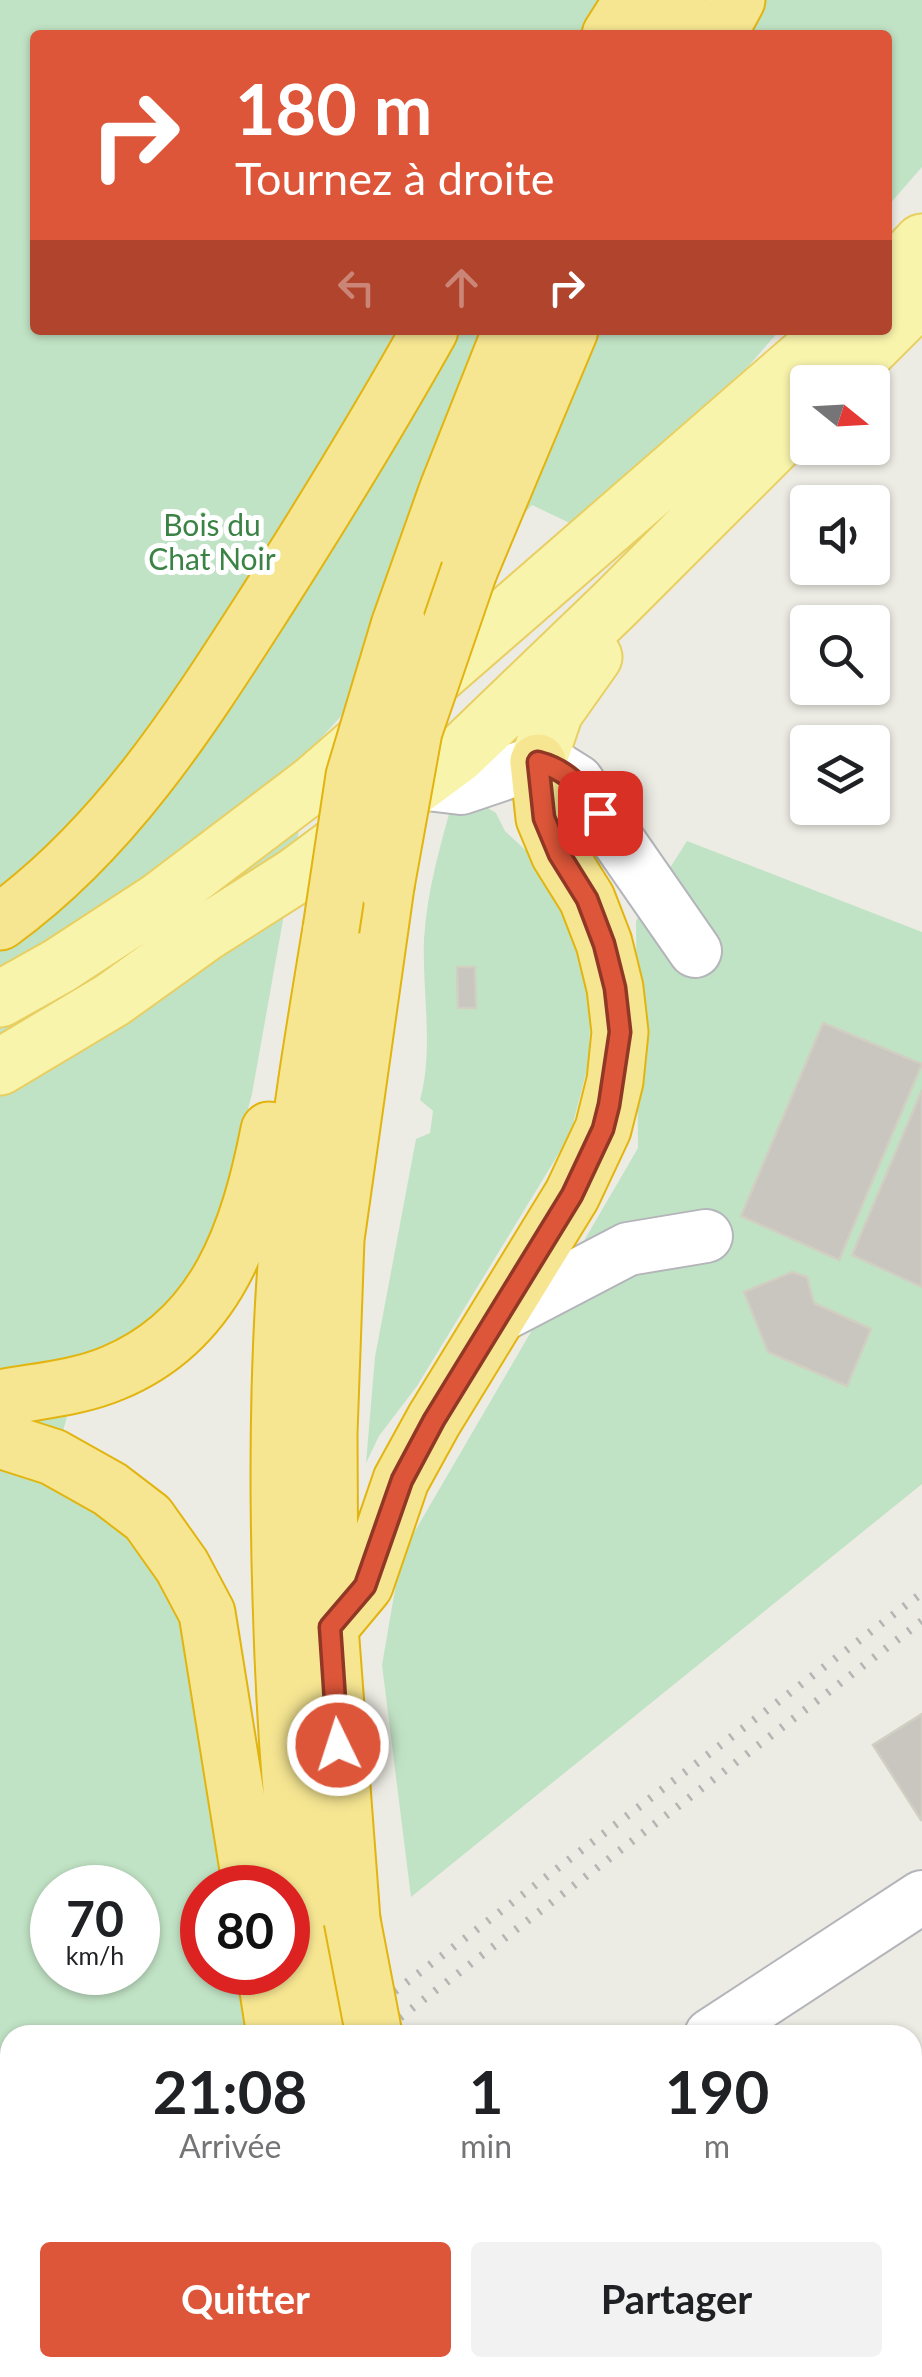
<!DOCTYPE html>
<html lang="fr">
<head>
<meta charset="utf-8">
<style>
	body { margin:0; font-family:Lato,sans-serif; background:#f2f2f2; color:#202124; height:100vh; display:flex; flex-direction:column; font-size:38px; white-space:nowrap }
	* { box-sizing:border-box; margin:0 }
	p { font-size:32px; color:#757577 }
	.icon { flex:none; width:55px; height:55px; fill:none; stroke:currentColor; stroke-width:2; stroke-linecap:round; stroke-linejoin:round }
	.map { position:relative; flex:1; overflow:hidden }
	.drawer { position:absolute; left:0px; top:2025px; width:922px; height:352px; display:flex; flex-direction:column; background:#fff; border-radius:30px 30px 0 0; box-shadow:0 2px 8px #0004 }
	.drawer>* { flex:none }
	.hud { position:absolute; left:30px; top:30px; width:862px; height:305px; border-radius:10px; box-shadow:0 2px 8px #0004; background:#dd5639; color:#fff; overflow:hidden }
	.needle { width:65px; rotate:108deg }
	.tools { position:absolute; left:790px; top:365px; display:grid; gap:20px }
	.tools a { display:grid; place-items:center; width:100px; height:100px; border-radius:10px; background:#fff; box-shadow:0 2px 8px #0004; font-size:50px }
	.speed { position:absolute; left:30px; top:1865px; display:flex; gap:20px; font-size:50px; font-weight:700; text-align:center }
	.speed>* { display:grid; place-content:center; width:130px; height:130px; border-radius:50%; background:#fff; box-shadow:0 2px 8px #0004; line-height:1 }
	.speed small { font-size:25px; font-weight:400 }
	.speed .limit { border:15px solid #d22; background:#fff; color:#111 }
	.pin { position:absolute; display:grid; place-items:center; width:85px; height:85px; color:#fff; margin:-42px; border-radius:20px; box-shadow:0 5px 15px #0006 }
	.me { position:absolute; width:110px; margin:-55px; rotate:356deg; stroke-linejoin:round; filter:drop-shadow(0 0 8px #0008) }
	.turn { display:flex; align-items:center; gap:35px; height:210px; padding:0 40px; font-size:45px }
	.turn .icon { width:130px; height:130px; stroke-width:2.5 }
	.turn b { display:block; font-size:70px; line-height:85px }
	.lanes { display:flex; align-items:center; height:95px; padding:0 40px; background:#0003; justify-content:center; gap:50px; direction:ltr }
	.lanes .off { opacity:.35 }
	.eta { display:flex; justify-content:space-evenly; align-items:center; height:170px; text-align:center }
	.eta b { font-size:60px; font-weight:700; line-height:70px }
	.action { display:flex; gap:20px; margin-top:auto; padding:20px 40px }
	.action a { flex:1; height:115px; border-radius:10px; background:#dd5639; color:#fff; font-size:40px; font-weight:700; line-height:115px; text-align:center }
	.action a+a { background:#f2f2f2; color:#202124 }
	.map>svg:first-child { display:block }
	.green { fill:#c1e3c5; fill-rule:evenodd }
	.building { fill:#c9c6c0; stroke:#d1cec2; stroke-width:2.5 }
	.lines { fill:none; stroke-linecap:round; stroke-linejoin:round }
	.minor-casing { stroke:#b4b5ba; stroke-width:56 }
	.major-casing { stroke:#e8cf62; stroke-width:59 }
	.highway-casing { stroke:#e2b40f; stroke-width:59 }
	.path { stroke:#9cc3aa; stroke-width:6; stroke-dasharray:10 5; stroke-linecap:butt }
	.minor { stroke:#fff; stroke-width:52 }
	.major { stroke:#f9f4ac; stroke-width:55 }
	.highway { stroke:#f6e692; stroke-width:55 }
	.rail { stroke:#b4b5b5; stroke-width:8; stroke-dasharray:2.5 12; stroke-linecap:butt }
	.highway-bridge-casing { stroke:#e2b40f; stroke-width:59; stroke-linecap:butt }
	.highway-bridge { stroke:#f6e692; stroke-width:55 }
	.route-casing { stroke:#903825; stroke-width:25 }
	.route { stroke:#dd5639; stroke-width:18 }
	.labels { text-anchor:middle; stroke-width:10; stroke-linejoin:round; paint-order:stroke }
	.park-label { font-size:30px; fill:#3b8345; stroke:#fff }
</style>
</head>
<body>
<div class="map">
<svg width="922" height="2377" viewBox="0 0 922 2377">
	<rect width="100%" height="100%" fill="#edece4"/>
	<!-- green -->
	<path class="green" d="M0 0H922V167L888 206V35H35V330H780L599 537 532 505 314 746 252 1094 205 1272 182 1307 80 1368 52 1472 137 1531 191 1611 232 1887 202 1888V1972L244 1973 253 2035H10V2260L0 2267ZM52 1888H138V1972H52Z
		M454 796 475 800 496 813 505 831 537 861 558 890 591 988 589 1062 570 1135 417 1386 379 1436 366 1463 375 1357 416 1139 430 1133 433 1111 420 1100C434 1048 422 992 424 939 427 890 441 843 454 796Z
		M687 841 922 932V1484L411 1897 382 1665 401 1555 638 1148 636 921Z
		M250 2368H328L332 2377H236Z"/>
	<!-- building -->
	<path class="building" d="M457 967H475L476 1008H458Z
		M823 1023 922 1064 839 1260 741 1216Z
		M922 1090V1287L852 1255Z
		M792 1272 807 1277 814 1303 871 1329 847 1386 768 1352 744 1292Z
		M922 1714V1820H921L873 1745Z"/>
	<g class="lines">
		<!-- minor casing -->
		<g class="minor-casing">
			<path id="minor" d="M419 783 461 788 538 762 553 766 577 781 695 951
				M496 1318 628 1249 706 1236
				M711 2035 922 1897
				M166 2377 182 2368"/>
		</g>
		<!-- major casing -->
		<g class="major-casing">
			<path id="major" d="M888 278 922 242
				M836 382 922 296
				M538 762 555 712 594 657
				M0 999 59 966 160 900 313 784 835 330
				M0 1067 112 1000 207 932 295 876 458 755 615 604 808 411"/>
		</g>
		<!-- highway casing -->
		<g class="highway-casing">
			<path id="highway" d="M610 35 632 0
				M659 35 678 0
				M718 35 737 0
				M469 571 570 330
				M399 626 447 491 511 330
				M0 922C117 837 192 717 269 597 325 509 379 421 430 330
				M0 1398C37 1391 78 1388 113 1373 217 1330 249 1231 269 1130
				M0 1440 53 1457 110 1489 148 1518 182 1566 207 1613 251 1888
				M330 1627 365 1585 401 1480 434 1420 572 1195 603 1129 615 1081 620 1032 615 988 604 943 587 899 559 854 544 818 538 762
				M352 1920 330 1627 329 1433 336 1239 386 886
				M265 1972 275 2035
				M322 2035C296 1890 285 1746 281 1599 277 1468 278 1337 291 1206 300 1113 316 1021 331 929
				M360 2368 363 2377
				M411 2368 414 2377
				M462 2368 466 2377"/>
		</g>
		<!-- path -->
		<path class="path" d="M594 2368 597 2377
			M13 2372 17 2377"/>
		<!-- minor -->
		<use href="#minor" class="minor"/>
		<!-- major -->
		<use href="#major" class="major"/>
		<!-- highway -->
		<use href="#highway" class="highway"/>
		<!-- rail -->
		<path class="rail" d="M337 2035 922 1593
			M377 2035 922 1621
			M0 2295 10 2287
			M0 2325 10 2318"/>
		<!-- highway-bridge casing -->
		<g class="highway-bridge-casing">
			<path id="highway-bridge" d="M386 886 414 731 469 571
				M331 929 354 776 399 626
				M352 1920 374 2035"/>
		</g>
		<!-- highway-bridge -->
		<use href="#highway-bridge" class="highway-bridge"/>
	</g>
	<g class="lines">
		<!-- route casing -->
		<g class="route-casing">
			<path id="route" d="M338 1745 330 1627 365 1586 402 1480 434 1420 572 1195 603 1129 609 1105 620 1032 615 988 604 944 587 899 559 854 544 818 538 762C569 770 582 789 600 813"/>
		</g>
		<!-- route -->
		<use href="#route" class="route"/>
	</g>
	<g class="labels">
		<!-- park labels -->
		<g class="park-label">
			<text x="212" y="536">Bois du<tspan x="212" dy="34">Chat Noir</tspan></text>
		</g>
	</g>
</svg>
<div class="tools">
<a><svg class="needle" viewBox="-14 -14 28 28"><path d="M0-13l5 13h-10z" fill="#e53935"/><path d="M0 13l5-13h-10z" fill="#757577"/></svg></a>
<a><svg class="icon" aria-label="sound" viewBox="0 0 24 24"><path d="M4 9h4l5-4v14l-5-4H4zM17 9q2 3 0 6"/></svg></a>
<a><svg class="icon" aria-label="search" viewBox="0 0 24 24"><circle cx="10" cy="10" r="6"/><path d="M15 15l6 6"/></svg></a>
<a><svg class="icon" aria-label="layers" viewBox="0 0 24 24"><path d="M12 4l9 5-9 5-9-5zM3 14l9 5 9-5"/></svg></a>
</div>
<div class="speed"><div>70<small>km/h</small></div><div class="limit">80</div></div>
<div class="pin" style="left:600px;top:813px;background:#d93025"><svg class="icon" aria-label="arrive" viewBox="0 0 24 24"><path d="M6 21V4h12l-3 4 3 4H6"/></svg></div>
<svg class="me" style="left:338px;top:1745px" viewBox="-20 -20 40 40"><circle r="17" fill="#dd5639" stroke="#fff" stroke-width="3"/><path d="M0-11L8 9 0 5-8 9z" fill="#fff"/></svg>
<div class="hud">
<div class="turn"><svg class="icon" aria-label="right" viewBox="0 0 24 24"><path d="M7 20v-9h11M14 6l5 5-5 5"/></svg><div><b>180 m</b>Tournez à droite</div></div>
<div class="lanes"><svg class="icon off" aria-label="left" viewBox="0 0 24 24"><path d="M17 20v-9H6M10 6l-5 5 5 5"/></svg><svg class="icon off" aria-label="ahead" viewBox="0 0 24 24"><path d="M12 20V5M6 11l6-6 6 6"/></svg><svg class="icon" aria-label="right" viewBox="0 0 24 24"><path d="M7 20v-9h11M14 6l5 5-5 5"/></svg></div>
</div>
<section class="drawer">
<div class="eta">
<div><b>21:08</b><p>Arrivée</p></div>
<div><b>1</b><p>min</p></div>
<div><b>190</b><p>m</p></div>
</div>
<div class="action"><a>Quitter</a><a>Partager</a></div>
</section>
</div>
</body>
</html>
